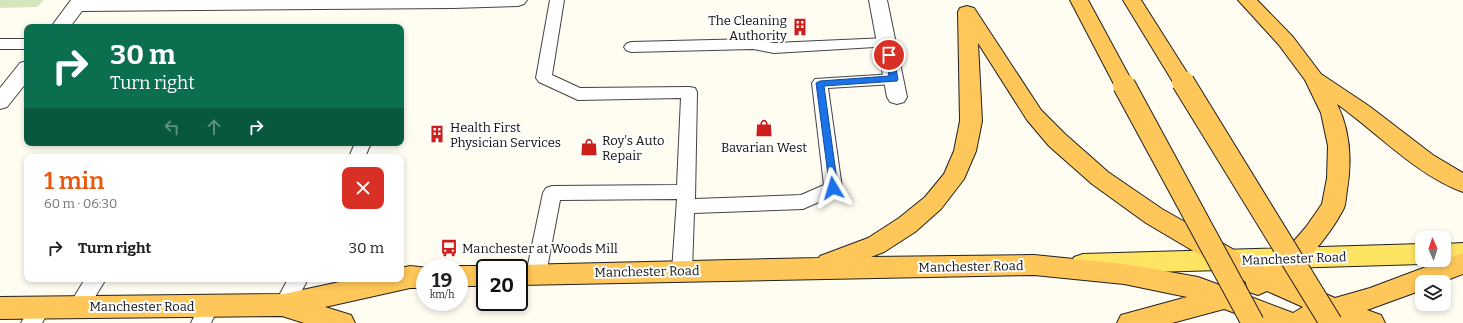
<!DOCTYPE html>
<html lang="en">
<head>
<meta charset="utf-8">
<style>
	body { margin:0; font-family:Bitter,serif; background:#f2f2f2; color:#202124; height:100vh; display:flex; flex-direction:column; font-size:15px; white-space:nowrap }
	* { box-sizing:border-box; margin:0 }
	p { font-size:13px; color:#757577 }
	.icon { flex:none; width:22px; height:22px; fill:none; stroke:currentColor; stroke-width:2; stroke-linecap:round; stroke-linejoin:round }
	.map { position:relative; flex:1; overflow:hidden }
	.drawer { position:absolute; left:24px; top:154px; width:380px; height:128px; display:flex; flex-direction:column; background:#fff; border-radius:8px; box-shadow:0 2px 6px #0003 }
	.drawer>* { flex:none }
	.top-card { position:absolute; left:24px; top:24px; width:380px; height:122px; border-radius:8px; box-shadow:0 2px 6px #0003; background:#0b6e4f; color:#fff; overflow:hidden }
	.needle { width:26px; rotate:357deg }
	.fabs { position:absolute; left:1415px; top:231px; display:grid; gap:8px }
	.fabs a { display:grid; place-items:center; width:36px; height:36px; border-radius:8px; background:#fff; box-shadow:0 2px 6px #0003; font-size:20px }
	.speed { position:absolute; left:416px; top:259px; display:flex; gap:8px; font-size:20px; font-weight:700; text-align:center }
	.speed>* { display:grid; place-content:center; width:52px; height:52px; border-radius:50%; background:#fff; box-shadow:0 2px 6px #0003; line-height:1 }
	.speed small { font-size:10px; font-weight:400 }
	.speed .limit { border:2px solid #111; border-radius:6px; background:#fff; color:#111 }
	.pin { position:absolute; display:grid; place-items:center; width:34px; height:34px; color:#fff; margin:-17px; border:2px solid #fff; border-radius:50%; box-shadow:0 1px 4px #0007 }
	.me { position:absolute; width:44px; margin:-22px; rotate:353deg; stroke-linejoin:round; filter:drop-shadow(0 0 3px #0008) }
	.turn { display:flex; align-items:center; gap:14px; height:84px; padding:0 20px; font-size:18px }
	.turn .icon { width:52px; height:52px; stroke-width:2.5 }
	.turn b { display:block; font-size:28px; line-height:34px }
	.lanes { display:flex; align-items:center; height:38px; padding:0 20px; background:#0003; justify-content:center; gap:20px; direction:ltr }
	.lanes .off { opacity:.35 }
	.round { display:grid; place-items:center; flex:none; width:42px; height:42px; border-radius:8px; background:#f2f2f2 }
	.headline { display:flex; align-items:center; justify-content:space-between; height:68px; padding:0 20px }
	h1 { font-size:24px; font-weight:600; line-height:30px; color:#ea580c }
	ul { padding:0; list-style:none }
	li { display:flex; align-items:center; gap:12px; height:52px; padding:0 20px }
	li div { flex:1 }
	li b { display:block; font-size:15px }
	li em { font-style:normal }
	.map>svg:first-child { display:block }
	.cemetery { fill:#d6e4c0 }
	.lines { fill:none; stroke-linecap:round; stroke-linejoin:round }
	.service-casing { stroke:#434343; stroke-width:2 }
	.minor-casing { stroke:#434343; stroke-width:2 }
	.primary-casing { stroke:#212121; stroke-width:2 }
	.trunk-casing { stroke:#212121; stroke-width:2 }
	.service { fill:#fff; fill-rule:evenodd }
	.minor { fill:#fff; fill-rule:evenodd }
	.primary { fill:#ffe362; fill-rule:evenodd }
	.trunk { fill:#ffc759; fill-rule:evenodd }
	.trunk-bridge-casing { stroke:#212121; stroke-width:24; stroke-linecap:butt }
	.trunk-bridge { stroke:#ffc759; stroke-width:22 }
	.route { fill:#1a73e8; stroke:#114b97 }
	.labels { text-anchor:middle; stroke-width:4; stroke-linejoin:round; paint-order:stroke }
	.poi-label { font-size:13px; fill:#101010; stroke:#fff; text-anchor:start }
	.street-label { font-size:13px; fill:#101010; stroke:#fff }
</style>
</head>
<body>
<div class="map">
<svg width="1463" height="323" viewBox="0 0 1463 323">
	<rect width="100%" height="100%" fill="#fffdf2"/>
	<!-- cemetery -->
	<path class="cemetery" d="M0 0H44L37 7 0 8Z"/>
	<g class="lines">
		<!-- service casing -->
		<g class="service-casing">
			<path id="service" d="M550 0H564L552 75 580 88 689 87 695 88 697 92 695 199 801 195 824 185 812 83 815 79 894 74 899 75 902 79 899 83 894 84 828 88 842 188 839 193 803 209 694 213 692 271 689 277 682 279 675 277 672 271 677 199 560 200 546 274 543 280 536 282 529 280 526 274 543 193 546 188 552 186 677 185 681 98 578 100 539 82 536 78Z
				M887 38 892 40 894 43 892 46 774 53 753 49 631 52 626 50 624 47 626 44 631 42 753 39 774 43Z
				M0 39H27V49H0Z
				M355 143H371L365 157H349Z
				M85 279H106L85 313 78 316 71 313 68 307Z
				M288 279H308L291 311 284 314 277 311 274 305Z
				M209 297 216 300 219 306 211 323H191L202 300Z
				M41 298 48 301 51 307 42 323H21L34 301Z"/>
		</g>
		<!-- minor casing -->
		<g class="minor-casing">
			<path id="minor" d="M71 0H527L524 4 518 6 453 8 82 11 70 27H51Z
				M869 0H887L907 97 904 102 897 104 890 102 887 97Z
				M27 61V82L7 107 0 109V88L20 63Z"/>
		</g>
		<!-- primary casing -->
		<g class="primary-casing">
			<path id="primary" d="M1463 243V263L1444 264 1435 261V260H1444V244Z
				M1422 244V260H1431L1422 264 1083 274 1074 271 1071 264 1074 257 1083 254Z"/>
		</g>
		<!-- trunk casing -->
		<g class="trunk-casing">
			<path id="trunk" d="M1070 0H1088L1134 85 1131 90 1124 92 1117 90Z
				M1123 0H1141L1193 82 1190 87 1183 89 1176 87Z
				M1238 0H1257L1293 37 1321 74 1369 106 1433 155 1463 173V192C1419 177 1375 131 1337 104 1350 130 1352 161 1347 190 1346 196 1346 203 1344 208 1331 234 1309 257 1291 279L1335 298 1370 288 1463 253V274L1442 282H1422V290L1367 310 1381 315 1385 323H1338L1333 321 1325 323H1262L1224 309 1172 323H1117L1121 315 1187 297 1124 284 1034 275 519 285V268H510L519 265 819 258 820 256 868 238 899 218 925 197 944 174 954 151 960 121 958 12 960 8 967 6 974 8 1041 110 1065 134 1108 172 1162 209 1266 268 1273 265 1306 227 1322 204 1327 178 1328 146 1321 113 1305 80 1279 45ZM978 43 1027 120 1049 146 1092 184 1146 223 1246 282V284L1249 292 1258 295 1267 291 1303 307 1293 313 1238 292 1237 289 1228 286 1225 287 1198 277 1124 264 1034 255 871 257 884 252 915 232 941 209 964 179 976 151 982 121Z
				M410 266 429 268H425V288H410L325 307 351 315 355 323H304L282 316 0 319V297L284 294 353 279H401V268Z
				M459 266H485L492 268H485V286H459V268H452Z"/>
		</g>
		<!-- service -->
		<use href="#service" class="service"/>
		<!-- minor -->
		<use href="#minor" class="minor"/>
		<!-- primary -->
		<use href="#primary" class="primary"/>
		<!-- trunk -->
		<use href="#trunk" class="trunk"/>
		<!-- trunk-bridge casing -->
		<g class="trunk-bridge-casing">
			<path id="trunk-bridge" d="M1183 82 1331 323
				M1124 85 1253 323"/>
		</g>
		<!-- trunk-bridge -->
		<use href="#trunk-bridge" class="trunk-bridge"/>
	</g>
	<!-- route -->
	<path class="route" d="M889 52 893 55 898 79 897 81 824 86 838 188 833 191 830 190 816 83 820 81 889 76 885 55Z"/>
	<!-- icons -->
	<defs>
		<g id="building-bare" transform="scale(1.38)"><path d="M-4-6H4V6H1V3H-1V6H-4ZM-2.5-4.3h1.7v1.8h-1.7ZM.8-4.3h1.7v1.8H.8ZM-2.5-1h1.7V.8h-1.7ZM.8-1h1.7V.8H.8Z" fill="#cc1e1b" stroke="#fff" stroke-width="2.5" paint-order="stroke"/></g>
		<g id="shop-bare" transform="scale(1.38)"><path d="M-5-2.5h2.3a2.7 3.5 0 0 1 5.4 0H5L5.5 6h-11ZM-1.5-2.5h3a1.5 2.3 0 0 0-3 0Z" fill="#cc1e1b" stroke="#fff" stroke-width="2.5" paint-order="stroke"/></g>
		<g id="bus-bare" transform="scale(1.38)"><path d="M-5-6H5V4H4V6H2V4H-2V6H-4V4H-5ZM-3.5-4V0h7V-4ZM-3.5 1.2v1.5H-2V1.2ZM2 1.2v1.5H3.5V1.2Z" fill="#cc1e1b" stroke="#fff" stroke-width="2.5" paint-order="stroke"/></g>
	</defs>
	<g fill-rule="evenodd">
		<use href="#building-bare" x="800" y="27"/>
		<use href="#shop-bare" x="764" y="128"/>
		<use href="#building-bare" x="437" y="134"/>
		<use href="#shop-bare" x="589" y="147"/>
		<use href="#bus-bare" x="449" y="248"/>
	</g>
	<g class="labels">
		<!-- poi labels -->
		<g class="poi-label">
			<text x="787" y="25" text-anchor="end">The Cleaning<tspan x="787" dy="15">Authority</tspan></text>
			<text x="450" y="132">Health First<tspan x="450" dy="15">Physician Services</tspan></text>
			<text x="602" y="145">Roy's Auto<tspan x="602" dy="15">Repair</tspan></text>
			<text x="764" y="152" text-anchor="middle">Bavarian West</text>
			<text x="462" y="253">Manchester at Woods Mill</text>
		</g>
		<!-- street labels -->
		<g class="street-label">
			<text transform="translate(1294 258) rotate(-2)" y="5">Manchester Road</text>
			<text transform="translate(971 266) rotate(-1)" y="5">Manchester Road</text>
			<text transform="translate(647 271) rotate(-1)" y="5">Manchester Road</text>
			<text x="142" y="311">Manchester Road</text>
		</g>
	</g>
</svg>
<div class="fabs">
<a><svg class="needle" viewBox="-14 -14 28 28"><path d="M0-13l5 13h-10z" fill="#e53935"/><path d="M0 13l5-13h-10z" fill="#757577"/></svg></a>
<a><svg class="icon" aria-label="layers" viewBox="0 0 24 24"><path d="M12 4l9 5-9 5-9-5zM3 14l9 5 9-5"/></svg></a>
</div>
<div class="speed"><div>19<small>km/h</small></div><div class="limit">20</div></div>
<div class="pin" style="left:889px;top:55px;background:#d93025"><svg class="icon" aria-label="arrive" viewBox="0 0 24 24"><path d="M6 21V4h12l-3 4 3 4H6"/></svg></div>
<svg class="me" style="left:833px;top:188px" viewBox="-20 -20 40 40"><path d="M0-17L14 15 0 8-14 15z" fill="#1a73e8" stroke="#fff" stroke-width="4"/></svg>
<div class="top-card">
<div class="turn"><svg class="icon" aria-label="right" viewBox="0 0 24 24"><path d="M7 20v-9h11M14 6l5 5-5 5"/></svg><div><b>30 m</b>Turn right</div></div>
<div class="lanes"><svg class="icon off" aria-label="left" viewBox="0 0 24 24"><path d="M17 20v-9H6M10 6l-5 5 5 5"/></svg><svg class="icon off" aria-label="ahead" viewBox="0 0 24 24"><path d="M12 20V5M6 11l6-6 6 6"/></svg><svg class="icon" aria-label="right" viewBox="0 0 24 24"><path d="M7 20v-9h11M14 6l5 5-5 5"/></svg></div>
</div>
<section class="drawer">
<div class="headline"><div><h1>1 min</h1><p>60 m · 06:30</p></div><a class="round" style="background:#d93025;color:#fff"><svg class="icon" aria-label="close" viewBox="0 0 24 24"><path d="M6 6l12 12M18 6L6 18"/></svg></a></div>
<ul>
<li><svg class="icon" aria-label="right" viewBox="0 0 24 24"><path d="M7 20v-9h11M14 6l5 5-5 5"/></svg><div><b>Turn right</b></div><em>30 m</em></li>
</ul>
</section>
</div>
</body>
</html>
